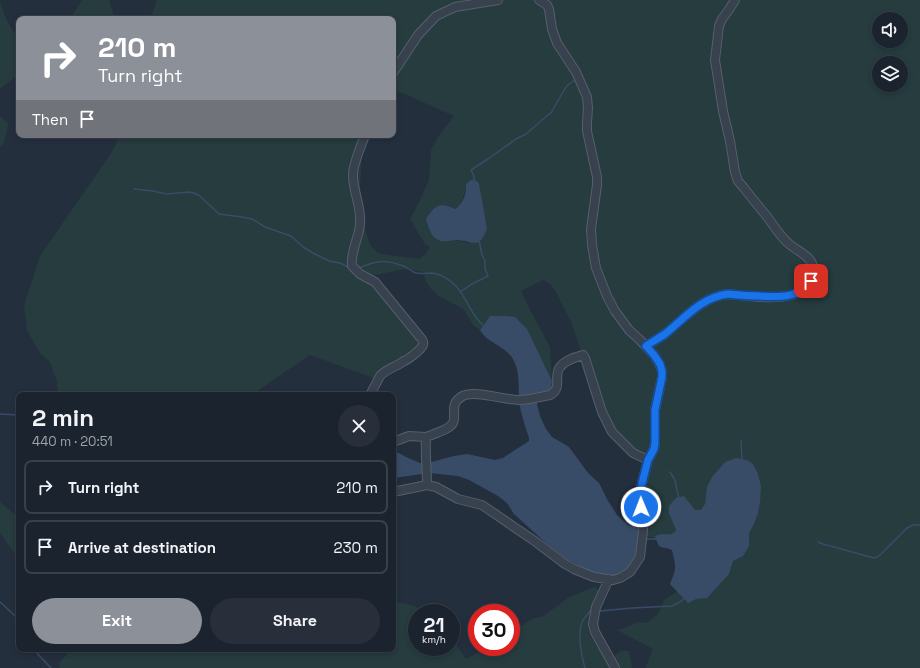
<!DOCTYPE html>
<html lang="en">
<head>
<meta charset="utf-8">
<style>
	body { margin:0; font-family:"Space Grotesk",sans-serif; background:#282f3a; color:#f1f3f6; height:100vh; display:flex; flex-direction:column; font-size:15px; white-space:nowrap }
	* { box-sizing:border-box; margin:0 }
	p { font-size:13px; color:#a0a4aa }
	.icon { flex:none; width:22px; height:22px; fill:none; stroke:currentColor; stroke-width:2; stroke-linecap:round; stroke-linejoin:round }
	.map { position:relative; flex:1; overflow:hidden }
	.panel { position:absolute; left:16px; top:392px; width:380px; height:260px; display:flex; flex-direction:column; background:#1b232e; border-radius:8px; box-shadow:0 2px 6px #0003,0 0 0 1px #39404a }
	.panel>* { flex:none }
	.banner { position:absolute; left:16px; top:16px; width:380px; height:122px; border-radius:8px; box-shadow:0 2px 6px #0003,0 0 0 1px #39404a; background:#8c9099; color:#fff; overflow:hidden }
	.fabs { position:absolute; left:872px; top:12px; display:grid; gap:8px }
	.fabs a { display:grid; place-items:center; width:36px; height:36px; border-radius:50%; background:#1b232e; box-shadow:0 2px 6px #0003,0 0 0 1px #39404a; font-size:20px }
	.speed { position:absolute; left:408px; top:604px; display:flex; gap:8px; font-size:20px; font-weight:700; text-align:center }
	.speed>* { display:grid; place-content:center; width:52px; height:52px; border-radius:50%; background:#1b232e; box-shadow:0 2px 6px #0003,0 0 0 1px #39404a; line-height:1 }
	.speed small { font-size:10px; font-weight:400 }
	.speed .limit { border:6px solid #d22; background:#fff; color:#111 }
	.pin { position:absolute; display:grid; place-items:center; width:34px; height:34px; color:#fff; margin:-17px; border-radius:8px; box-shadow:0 2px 6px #0006 }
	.me { position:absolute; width:44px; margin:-22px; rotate:359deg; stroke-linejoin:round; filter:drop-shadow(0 0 3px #0008) }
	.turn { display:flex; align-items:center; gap:14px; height:84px; padding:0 16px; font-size:18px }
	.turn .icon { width:52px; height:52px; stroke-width:2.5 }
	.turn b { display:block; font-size:28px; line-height:34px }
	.then { display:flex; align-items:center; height:38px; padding:0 16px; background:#0003; gap:8px; font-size:15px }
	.round { display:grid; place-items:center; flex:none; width:42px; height:42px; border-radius:21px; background:#282f3a }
	.headline { display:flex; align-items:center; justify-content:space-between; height:68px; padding:0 16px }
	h1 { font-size:24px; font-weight:600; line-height:30px }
	.cta { display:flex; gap:8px; margin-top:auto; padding:8px 16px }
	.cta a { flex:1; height:46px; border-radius:24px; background:#8c9099; color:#fff; font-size:16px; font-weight:600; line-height:46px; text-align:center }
	.cta a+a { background:#282f3a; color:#f1f3f6 }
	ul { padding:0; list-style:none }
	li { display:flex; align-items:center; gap:12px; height:54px; margin:0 8px 6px; padding:0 8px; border:2px solid #39404a; border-radius:8px }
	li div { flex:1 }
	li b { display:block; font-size:15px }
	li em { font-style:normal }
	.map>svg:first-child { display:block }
	.green { fill:#263c3f; fill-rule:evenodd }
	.water { fill:#394c67 }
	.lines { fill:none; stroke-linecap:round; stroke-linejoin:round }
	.stream { stroke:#394c67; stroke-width:1.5 }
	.minor-casing { stroke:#565f6c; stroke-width:10 }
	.minor { stroke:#38414e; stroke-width:8 }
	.route-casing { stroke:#114b97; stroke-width:10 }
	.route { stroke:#1a73e8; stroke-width:7 }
</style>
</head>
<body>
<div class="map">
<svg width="920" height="668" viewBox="0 0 920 668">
	<rect width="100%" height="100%" fill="#242f3e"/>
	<!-- green -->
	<path class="green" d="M82 0H109L115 19H70Z
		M157 0H920V668H646V666L653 649 617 630C621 629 624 628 627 627 635 624 637 621 647 623L659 613 664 600 675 593 681 588 679 544 642 535 637 528 639 498 646 462 610 427 598 399 571 322 556 292 551 285 543 280 521 291 528 306 550 347 552 381 545 366 490 316 480 330 473 325 463 309 439 296 431 289 426 282 423 272 404 269 367 277 416 332 423 349 376 379 310 355 251 395H58L57 381 50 362 41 354 36 347 27 330 24 305 40 256 112 152 120 135H372L362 156 360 185 362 218 370 245 378 253 389 255 419 259 426 254 430 247 425 244 410 219 421 198 429 180 431 150 438 137 454 116 393 89V19H150ZM879 19H901V41H879ZM879 63H901V85H879ZM475 180 479 183 481 194 469 243 455 240 438 241 434 237 450 207 455 209C463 204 462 197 466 190 468 186 472 183 475 180Z
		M0 2C4 15 9 27 19 38V74L10 81 0 89Z
		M0 117 2 118 8 123C7 131 6 141 0 148Z
		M0 502 19 518V560L0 533Z
		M596 586 602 600 589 628 590 635 598 647 606 656 611 657 614 656 621 651H628L630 655 632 668H60L59 663 68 653 77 649H393V602C406 603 418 606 429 613H417V647H451V637L466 659 487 647H511V632L534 618 542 617 568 598Z"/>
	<!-- water -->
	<path class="water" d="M471 180H475L479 183 487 229C479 250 473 241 457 240 451 240 443 243 438 240 431 237 428 226 426 219 435 205 440 202 455 209 463 204 467 193 466 184Z
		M490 316H507L515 317 527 329 552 381 550 392 537 397V404L540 416 546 429 552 437 569 447 588 473 599 483 607 499 617 515 628 525 637 528 641 533 640 553 633 562 622 575 612 578 596 574 568 560 546 543 514 514 507 503 498 496 469 480 458 476 430 473 393 478V455L395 453H399L406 457 420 463H428L454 456 467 454 495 460 503 458 515 450 529 441V438C526 429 523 420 521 411 516 392 523 373 511 356 505 349 495 344 488 339 485 337 482 333 480 330Z
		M736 458 747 460 753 464 758 474 761 486 760 502 758 513 754 524 749 533V546L743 556 733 561 729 574 707 598 696 599 688 603 670 584C677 567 676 568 672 550 661 545 660 552 655 536 657 535 659 535 662 534 668 534 672 536 676 530L669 513V506L676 498 684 496 695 510H701L705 504 707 487 712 477 725 462Z"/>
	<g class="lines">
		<!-- stream -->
		<path class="stream" d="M474 181V176L471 170 488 159 516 139 526 134 548 115 551 113 566 87 569 84 575 80
			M134 189 153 191 167 194 188 192 194 193 200 196 219 214 242 217 252 219 265 227 291 236 303 247 313 253 329 261 340 263 350 268
			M359 268C378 260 386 259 406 267 409 269 412 272 416 273 421 274 427 273 432 273 441 274 450 280 456 286 467 298 471 316 484 326
			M460 292 472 284 488 276 485 269V261L482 255 479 240
			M0 414 19 415
			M741 440 742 461
			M670 472 675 480 677 491 679 498
			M645 539H657
			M818 542 823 544 874 558 877 557 881 554 907 528 913 525H920
			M0 602 11 612 19 620
			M600 611 632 608 672 606 680 602 685 598
			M33 649 51 668
			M585 668C581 656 577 632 583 620 585 617 589 613 591 610"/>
		<!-- minor casing -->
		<g class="minor-casing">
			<path id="minor" d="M393 73 418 35 436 16 455 7 498 0
				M365 135C361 146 354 162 353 173 352 190 362 207 360 224 359 238 350 252 352 266L360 274 375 282 420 337C422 339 424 342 423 345 422 348 419 350 417 352 413 355 409 359 404 361 396 367 386 369 380 376L370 395
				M646 346C652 342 659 338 665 334 684 319 701 297 728 294 749 296 804 306 812 278 813 274 814 270 813 266 810 255 795 250 788 243 779 235 773 224 765 214 758 206 751 197 744 188L738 181 735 172 730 141 723 111 715 60 719 26 722 19 728 11 735 0
				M426 437C433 434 449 430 453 423 457 414 449 405 461 397 473 389 504 400 519 400 529 400 540 397 550 395 563 388 553 376 560 367 565 360 576 357 583 355L585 358 602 412 612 432 633 453 648 460
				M393 442 409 436 426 437C425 453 427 469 427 485
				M393 492 427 485 436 487 458 499 482 505 536 542 565 564 574 569 594 577 613 580 620 578 630 572 640 557 643 531 640 491 648 460 654 449 655 443V410L662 377V371L660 365 654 355 640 340 629 330 615 311 607 296 596 268 592 245 591 229 597 185V177L587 131V123L588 108 587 97 576 72 557 43 552 29 549 9 547 5 539 0
				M609 579 596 607 593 624 595 632 615 668"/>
		</g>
		<!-- minor -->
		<use href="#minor" class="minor"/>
	</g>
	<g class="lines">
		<!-- route casing -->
		<g class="route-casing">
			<path id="route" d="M641 507 640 491 648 460 654 449 655 443V410L662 377V371L660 364 654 355 646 346C652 342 659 338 665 334 684 319 701 297 728 294 738 295 749 296 759 296 778 297 799 299 811 281"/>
		</g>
		<!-- route -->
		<use href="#route" class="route"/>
	</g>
</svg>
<div class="fabs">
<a><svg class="icon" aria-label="sound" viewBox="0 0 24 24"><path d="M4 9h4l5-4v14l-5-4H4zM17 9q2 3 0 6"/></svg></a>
<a><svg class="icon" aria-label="layers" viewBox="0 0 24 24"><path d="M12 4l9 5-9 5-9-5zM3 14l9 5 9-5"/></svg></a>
</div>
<div class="speed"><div>21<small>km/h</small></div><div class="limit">30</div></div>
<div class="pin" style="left:811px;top:281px;background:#d93025"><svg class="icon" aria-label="arrive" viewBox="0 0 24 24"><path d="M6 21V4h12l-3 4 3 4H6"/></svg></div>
<svg class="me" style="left:641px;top:507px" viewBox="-20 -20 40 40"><circle r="17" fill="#1a73e8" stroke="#fff" stroke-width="3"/><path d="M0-11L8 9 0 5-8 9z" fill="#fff"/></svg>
<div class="banner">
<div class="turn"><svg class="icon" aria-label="right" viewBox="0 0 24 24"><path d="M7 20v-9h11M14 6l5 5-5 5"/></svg><div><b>210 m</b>Turn right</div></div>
<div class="then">Then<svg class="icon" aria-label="arrive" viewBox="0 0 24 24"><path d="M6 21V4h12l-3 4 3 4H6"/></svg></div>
</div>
<section class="panel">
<div class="headline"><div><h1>2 min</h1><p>440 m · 20:51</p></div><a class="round"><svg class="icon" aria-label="close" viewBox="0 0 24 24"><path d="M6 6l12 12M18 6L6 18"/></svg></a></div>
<ul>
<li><svg class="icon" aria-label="right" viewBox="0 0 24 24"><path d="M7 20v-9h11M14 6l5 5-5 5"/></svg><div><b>Turn right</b></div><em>210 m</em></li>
<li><svg class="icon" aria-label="arrive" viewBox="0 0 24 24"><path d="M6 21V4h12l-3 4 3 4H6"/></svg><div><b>Arrive at destination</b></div><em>230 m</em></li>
</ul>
<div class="cta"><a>Exit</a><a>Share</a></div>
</section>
</div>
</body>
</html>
